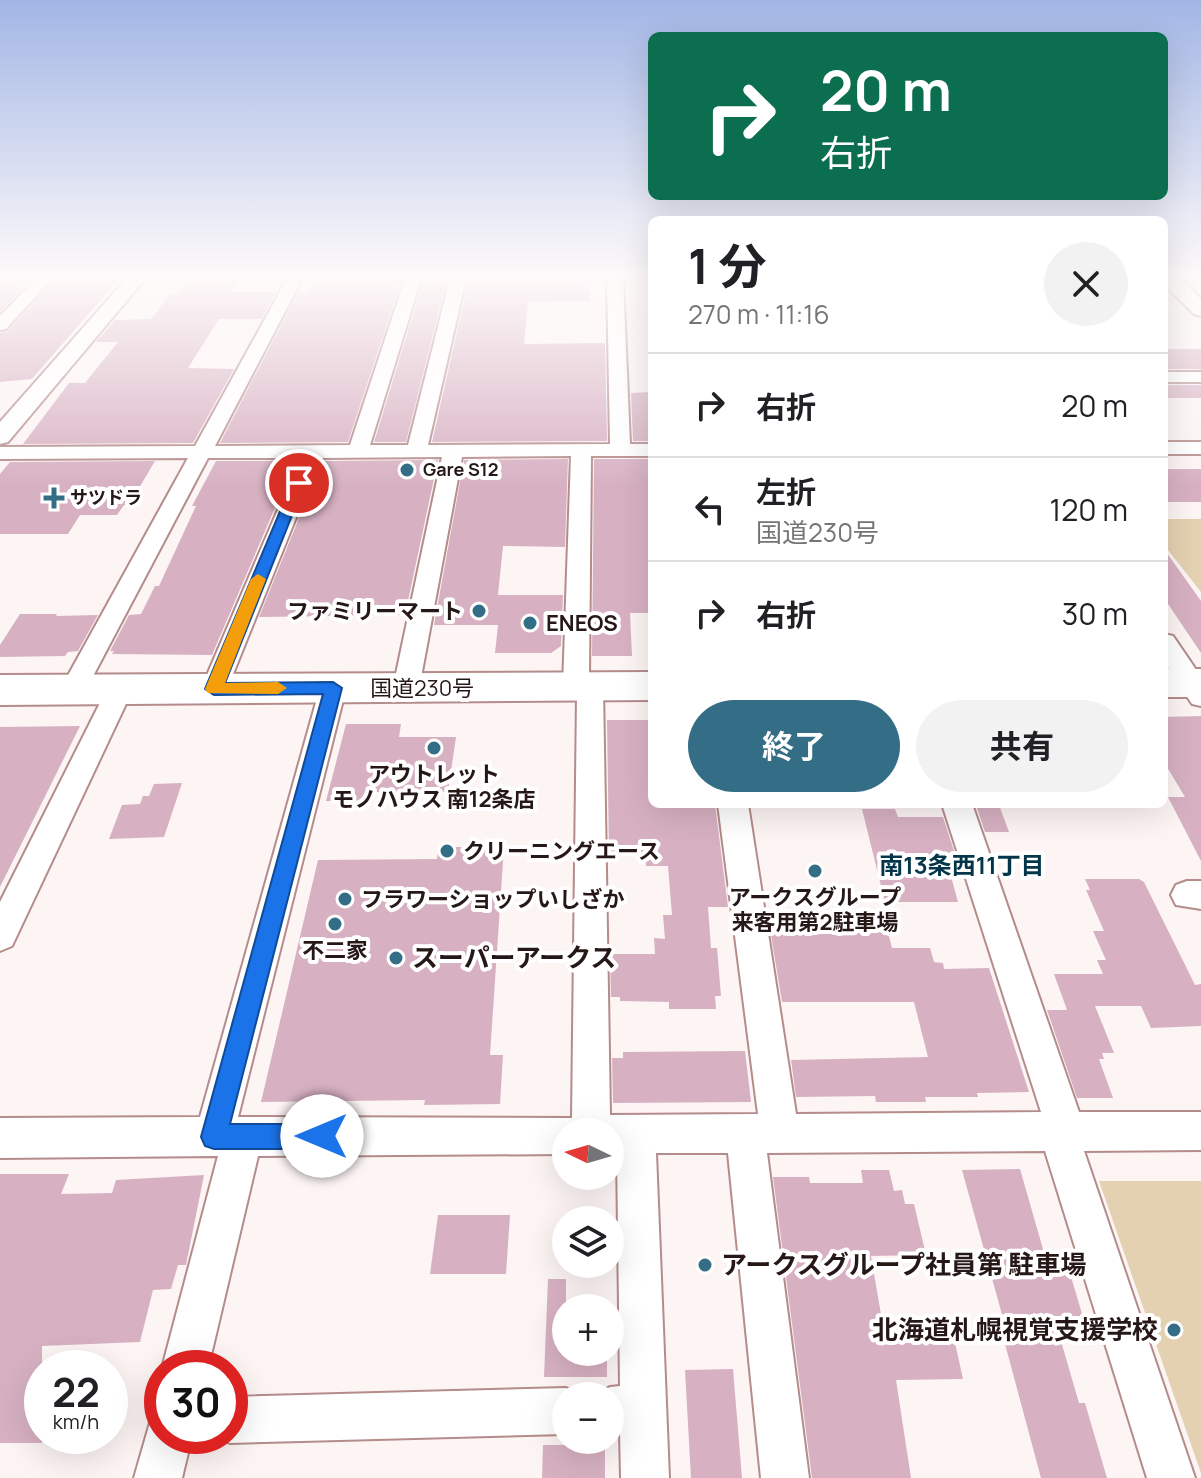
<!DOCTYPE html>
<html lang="ja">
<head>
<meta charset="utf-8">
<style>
	body { margin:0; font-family:Manrope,"Noto Sans JP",sans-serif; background:#f2f2f2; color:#202124; height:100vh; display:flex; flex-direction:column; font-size:30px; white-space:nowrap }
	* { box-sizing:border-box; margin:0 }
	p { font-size:26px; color:#757577 }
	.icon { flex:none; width:44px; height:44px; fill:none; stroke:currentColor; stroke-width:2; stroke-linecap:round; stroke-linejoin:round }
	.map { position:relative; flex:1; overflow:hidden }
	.details { position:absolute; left:648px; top:216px; width:520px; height:592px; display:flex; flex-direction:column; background:#fff; border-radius:12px; box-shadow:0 8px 32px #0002 }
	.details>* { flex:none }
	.guide { position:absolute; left:648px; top:32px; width:520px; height:168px; border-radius:12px; box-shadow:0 8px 32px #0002; background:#0b6e4f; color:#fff; overflow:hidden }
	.needle { width:52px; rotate:275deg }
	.tools { position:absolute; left:552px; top:1118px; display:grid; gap:16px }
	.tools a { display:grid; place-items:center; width:72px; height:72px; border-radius:50%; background:#fff; box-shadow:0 8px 32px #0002; font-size:40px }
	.speed { position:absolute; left:24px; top:1350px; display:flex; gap:16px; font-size:40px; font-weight:700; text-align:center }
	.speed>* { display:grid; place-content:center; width:104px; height:104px; border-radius:50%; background:#fff; box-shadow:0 8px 32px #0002; line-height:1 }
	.speed small { font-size:20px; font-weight:400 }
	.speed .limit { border:12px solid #d22; background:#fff; color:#111 }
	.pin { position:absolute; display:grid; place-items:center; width:68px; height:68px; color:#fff; margin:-34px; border:4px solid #fff; border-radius:50%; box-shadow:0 2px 8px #0007 }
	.me { position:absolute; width:88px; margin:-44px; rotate:270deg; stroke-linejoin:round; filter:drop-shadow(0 0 6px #0008) }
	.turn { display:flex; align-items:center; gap:28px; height:168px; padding:0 40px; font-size:36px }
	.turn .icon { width:104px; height:104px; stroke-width:2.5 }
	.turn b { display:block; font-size:56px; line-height:68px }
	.round { display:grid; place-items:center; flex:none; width:84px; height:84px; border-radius:42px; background:#f2f2f2 }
	.summary { display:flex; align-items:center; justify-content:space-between; height:136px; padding:0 40px }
	h1 { font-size:48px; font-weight:700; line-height:60px }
	.primary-button { display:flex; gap:16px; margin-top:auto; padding:16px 40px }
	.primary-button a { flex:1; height:92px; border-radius:48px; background:#346d86; color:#fff; font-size:32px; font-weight:700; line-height:92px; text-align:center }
	.primary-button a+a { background:#f2f2f2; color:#202124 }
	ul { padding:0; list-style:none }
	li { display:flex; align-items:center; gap:24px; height:104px; padding:0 40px; border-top:2px solid #e0e0e0 }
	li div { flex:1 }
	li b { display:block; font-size:30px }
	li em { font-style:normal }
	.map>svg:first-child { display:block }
	.green { fill:#e4d1b1 }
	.building { fill:#d7b1c2 }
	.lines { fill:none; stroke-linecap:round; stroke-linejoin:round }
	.minor-casing { stroke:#b48c8b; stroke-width:4 }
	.tertiary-casing { stroke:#b48c8b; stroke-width:4 }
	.trunk-casing { stroke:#b48c8b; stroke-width:4 }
	.minor { fill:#fff; fill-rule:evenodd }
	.tertiary { fill:#fff; fill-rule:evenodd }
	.trunk { fill:#fff; fill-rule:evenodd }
	.route { fill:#1a73e8; stroke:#114b97; stroke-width:2 }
	.slow { fill:#f59e0b }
	.poi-dot { fill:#346d86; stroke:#fff; stroke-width:3 }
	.labels { text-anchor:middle; stroke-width:8; stroke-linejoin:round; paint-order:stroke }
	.far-poi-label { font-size:18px; font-weight:bold; fill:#271818; stroke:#fff; text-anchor:start }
	.poi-label { font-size:22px; font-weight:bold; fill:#271818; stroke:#fff; text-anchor:start }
	.street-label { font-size:22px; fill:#271818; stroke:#fff }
	.neighbourhood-label { font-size:24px; font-weight:bold; fill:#033649; stroke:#fff }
	.near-poi-label { font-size:26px; font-weight:bold; fill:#271818; stroke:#fff; text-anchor:start }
</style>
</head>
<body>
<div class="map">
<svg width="1201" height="1478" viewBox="0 0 1201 1478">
	<rect width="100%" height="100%" fill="#fdf4f4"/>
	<!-- green -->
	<path class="green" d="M1164 519H1201V592L1164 545Z
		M1099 1181H1201V1473Z"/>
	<!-- building -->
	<path class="building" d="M0 279H31L0 312Z
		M55 279H119L32 379 0 382V333L8 331Z
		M189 279H241L232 292H276L262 319H219L188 368 234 369 193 443 23 444 69 383H85L118 342H96L115 320 151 319 170 294H178Z
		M320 279H402L348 442 220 443 298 292H306L312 281Z
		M424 279H447L406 442H374Z
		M469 279H591L590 301 528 302 524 344 605 343 607 441 432 442Z
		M1164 349H1201V369H1164Z
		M1164 385H1201V398H1164Z
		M652 392V441H633L631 393Z
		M568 459 565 547 503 546 498 595H563L561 646 551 653H495L498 625H434L464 460Z
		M594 459H652L648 460 652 613H630L632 656H592Z
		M438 460 405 615 259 617 322 461Z
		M155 461 129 505H124L117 515H80L68 534H0V474L10 462Z
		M216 461H295L212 655 112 654 114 651H110L129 615 141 614 155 586H159L196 506H192Z
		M1164 469H1201V502H1164Z
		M1164 549 1201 601V653L1164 598Z
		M20 614H57L56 616 98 615 78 651 68 652 65 656 0 657V645Z
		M1201 716V861L1168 797H1185L1164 762V717Z
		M607 720H652V804H715L728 907H708L711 948H717L721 996H715L716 1009H669V1002L620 1001V997H611L610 954H655L654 938 665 939 663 915H672L668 866H646V854L609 855Z
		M346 724H401L399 737H456L448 792H368L366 801H326Z
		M80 726 0 887V727Z
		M182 783 164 837 109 839 122 805 140 804 143 796H149L154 784Z
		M976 805H999L1009 832H985Z
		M862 809H895L898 817H943L960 869H949L958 902H885Z
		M439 847H504L490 1055H503L500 1104 424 1105 425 1100 261 1102 318 860 437 859Z
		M1085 879H1139L1144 882 1195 985 1201 984V1026L1151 1028 1141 1006H1095L1114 1053H1102L1104 1059H1099L1113 1098H1077L1047 1010H1067L1054 974H1103L1097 960H1106L1093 931H1104L1086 890H1090Z
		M885 921 892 948H930L934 962 943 963 944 969 989 968 1029 1092 977 1093 978 1097H925L926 1102H876L875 1096 796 1097 791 1060 928 1057 914 1002H782L769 923Z
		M745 1051 751 1102 613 1103 612 1058H623V1052Z
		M1020 1169 1049 1270H1069L1083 1317H1054L1079 1403H1085L1107 1478H1041L1001 1329H1006L962 1170Z
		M861 1170H889L894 1191 902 1190 905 1204H914L926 1255 871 1256 883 1326 929 1325 927 1317 949 1316 963 1379 896 1380 911 1478H812L773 1177H809L810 1183H863Z
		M0 1174H69L61 1194 112 1193 116 1180 204 1175 186 1265H178L171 1289 153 1290 140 1342 42 1346V1443H0Z
		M438 1215H510L506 1274H430Z
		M548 1279H566V1352H607V1377H544Z
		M733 1369 742 1478H691L685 1370Z
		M543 1445H605V1478H542Z"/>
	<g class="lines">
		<!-- minor casing -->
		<g class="minor-casing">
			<path id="minor" d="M36 279H52L6 329 0 330V316Z
				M287 279H302L215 446 350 445 405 279H421L370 445H408L450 279H466L428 445 610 444 607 279H623L630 444H652V456H591L589 677 599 679 603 686 610 1115 758 1114 718 804H748L796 1114 1041 1112 942 804H972L1079 1112H1201V1150L1084 1151 1195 1478H1147L1045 1151 767 1153 809 1478H761L728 1153H656L669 1478H621L620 1433H610V1396H593L610 1387 620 1386 617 1153H610V1132H566V1154L258 1156 208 1368H162L218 1156 0 1158V1118L200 1117 320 688 324 681 333 679 342 681 346 688 238 1117 572 1118 577 695 567 693 563 686 571 456 462 457 419 688 415 695 406 697 397 695 393 688 442 457 320 458 227 689 223 696 214 698 205 696 201 689 300 458H208L82 697 73 699 64 697 60 690 188 458 0 459V447L195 446Z
				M1164 372H1201V382H1164Z
				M1164 442H1201V454H1164Z
				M1164 634 1173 636 1201 677V706L1192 704 1164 662Z
				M120 680 129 682 133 689 12 946 0 951V902L107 689 111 682Z
				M1187 881H1201V909L1176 905 1171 895 1176 885Z
				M566 1388 583 1396H566V1434L230 1443 213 1436H230V1397Z
				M162 1415V1436H192L182 1478H134L151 1419Z"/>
		</g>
		<!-- tertiary casing -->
		<g class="tertiary-casing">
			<path id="tertiary" d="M126 279H145L8 442 0 444V422Z
				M1164 279H1180L1201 299V316L1194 314 1164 284Z"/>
		</g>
		<!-- trunk casing -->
		<g class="trunk-casing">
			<path id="trunk" d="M1164 669H1201V697H1164Z
				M652 672V700L0 705V675Z"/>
		</g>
		<!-- minor -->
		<use href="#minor" class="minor"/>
		<!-- tertiary -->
		<use href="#tertiary" class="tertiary"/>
		<!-- trunk -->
		<use href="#trunk" class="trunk"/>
	</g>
	<!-- sky -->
	<linearGradient id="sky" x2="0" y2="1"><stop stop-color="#a2b6e5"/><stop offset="0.57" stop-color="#fefafa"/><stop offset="1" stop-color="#fefafa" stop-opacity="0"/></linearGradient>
	<rect width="1201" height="486" fill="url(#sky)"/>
	<!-- route -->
	<path class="route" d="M299 479 305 483 225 683 333 682 342 688 230 1124H322L331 1127 334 1136 331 1145 322 1149H214L205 1146 201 1137 323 694 214 695 205 689 292 483Z"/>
	<!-- slow -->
	<path class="slow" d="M258 574 266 579 225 683 278 682 287 688 278 694 208 693 205 689 251 579Z"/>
	<!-- markers -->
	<g class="poi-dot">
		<circle cx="407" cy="470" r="8"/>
		<path d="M50 486h8v8h8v8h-8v8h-8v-8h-8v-8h8z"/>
		<circle cx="479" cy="611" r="8"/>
		<circle cx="530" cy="623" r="8"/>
		<circle cx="434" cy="748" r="8"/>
		<circle cx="447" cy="851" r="8"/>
		<circle cx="815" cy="871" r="8"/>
		<circle cx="345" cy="899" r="8"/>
		<circle cx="335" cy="924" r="8"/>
		<circle cx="396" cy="958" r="8"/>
		<circle cx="705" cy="1265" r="8"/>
		<circle cx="1174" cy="1330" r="8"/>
	</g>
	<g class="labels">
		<!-- far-poi labels -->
		<g class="far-poi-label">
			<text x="423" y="476">Gare S12</text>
			<text x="70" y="504">サツドラ</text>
		</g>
		<!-- poi labels -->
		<g class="poi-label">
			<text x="463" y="619" text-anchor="end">ファミリーマート</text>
			<text x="546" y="631">ENEOS</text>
			<text x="434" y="782" text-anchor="middle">アウトレット<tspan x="434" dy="25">モノハウス 南12条店</tspan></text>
			<text x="463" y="859">クリーニングエース</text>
			<text x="815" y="905" text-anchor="middle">アークスグループ<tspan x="815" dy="25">来客用第2駐車場</tspan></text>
			<text x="361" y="907">フラワーショップいしざか</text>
			<text x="335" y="958" text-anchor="middle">不二家</text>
		</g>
		<!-- street labels -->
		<g class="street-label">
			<text x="422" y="696">国道230号</text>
		</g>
		<!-- neighbourhood labels -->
		<g class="neighbourhood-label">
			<text x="962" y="874">南13条西11丁目</text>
		</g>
		<!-- near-poi labels -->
		<g class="near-poi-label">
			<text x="412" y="967">スーパーアークス</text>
			<text x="721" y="1274">アークスグループ社員第 駐車場</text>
			<text x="1158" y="1339" text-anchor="end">北海道札幌視覚支援学校</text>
		</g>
	</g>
</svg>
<div class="tools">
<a><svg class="needle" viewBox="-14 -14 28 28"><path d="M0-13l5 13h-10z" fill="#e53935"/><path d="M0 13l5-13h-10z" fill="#757577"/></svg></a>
<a><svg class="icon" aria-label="layers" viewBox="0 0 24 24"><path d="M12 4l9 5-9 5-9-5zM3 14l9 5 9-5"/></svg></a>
<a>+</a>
<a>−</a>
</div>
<div class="speed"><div>22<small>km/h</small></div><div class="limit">30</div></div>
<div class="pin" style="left:299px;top:483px;background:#d93025"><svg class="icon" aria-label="arrive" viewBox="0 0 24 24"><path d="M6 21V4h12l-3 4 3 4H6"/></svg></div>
<svg class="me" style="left:322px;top:1136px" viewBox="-20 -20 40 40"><circle r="19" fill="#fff"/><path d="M0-13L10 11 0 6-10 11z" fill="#1a73e8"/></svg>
<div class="guide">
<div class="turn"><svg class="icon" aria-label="right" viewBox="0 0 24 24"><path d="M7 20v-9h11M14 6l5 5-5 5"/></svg><div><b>20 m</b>右折</div></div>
</div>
<section class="details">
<div class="summary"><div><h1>1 分</h1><p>270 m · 11:16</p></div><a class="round"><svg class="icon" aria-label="close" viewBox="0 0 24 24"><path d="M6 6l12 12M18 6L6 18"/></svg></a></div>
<ul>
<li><svg class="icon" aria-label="right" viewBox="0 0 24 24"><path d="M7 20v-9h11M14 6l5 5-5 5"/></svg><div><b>右折</b></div><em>20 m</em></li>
<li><svg class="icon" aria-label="left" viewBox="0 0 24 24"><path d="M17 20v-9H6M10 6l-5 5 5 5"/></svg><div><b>左折</b><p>国道230号</p></div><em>120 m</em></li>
<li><svg class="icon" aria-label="right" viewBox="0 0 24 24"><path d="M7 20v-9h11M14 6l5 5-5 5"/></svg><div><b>右折</b></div><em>30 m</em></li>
</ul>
<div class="primary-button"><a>終了</a><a>共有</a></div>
</section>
</div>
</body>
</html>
